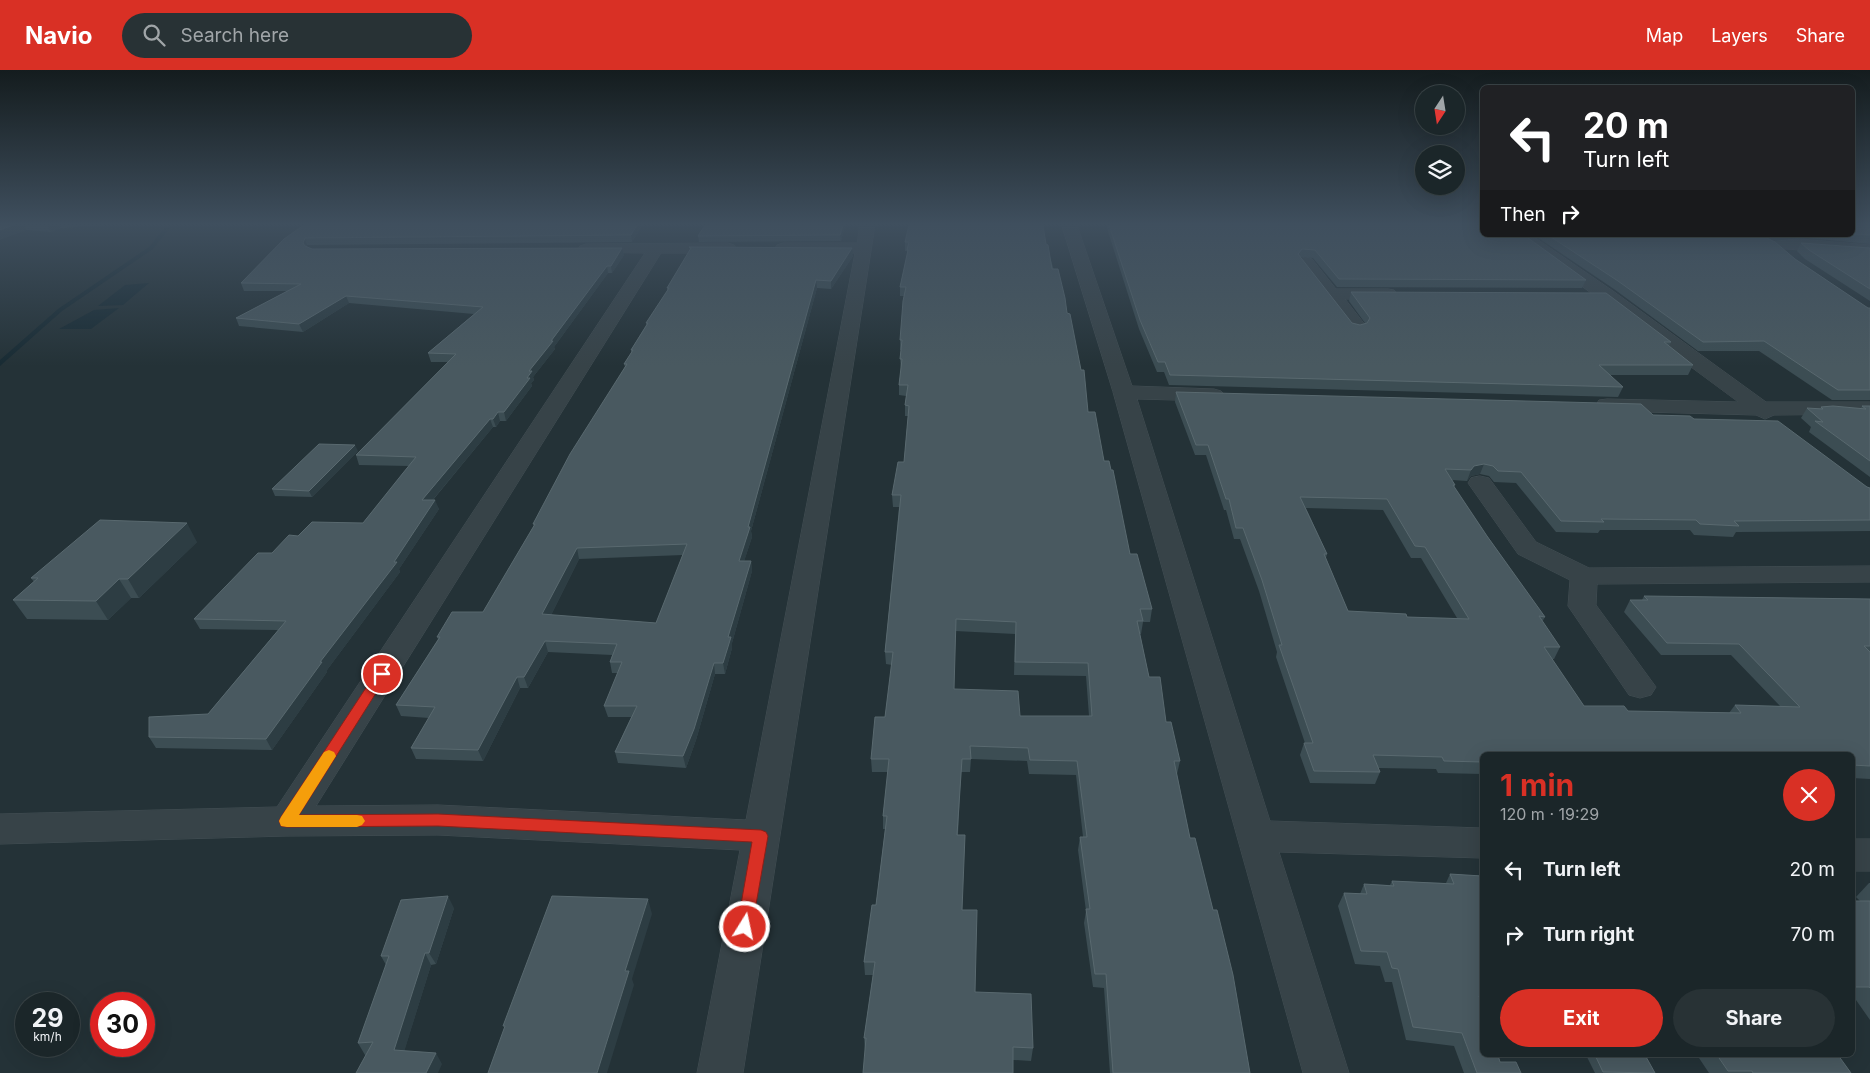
<!DOCTYPE html>
<html lang="en">
<head>
<meta charset="utf-8">
<style>
	body { margin:0; font-family:Inter,sans-serif; background:#283235; color:#f1f3f6; height:100vh; display:flex; flex-direction:column; font-size:19px; white-space:nowrap }
	* { box-sizing:border-box; margin:0 }
	p { font-size:16px; color:#a0a5a8 }
	.icon { flex:none; width:28px; height:28px; fill:none; stroke:currentColor; stroke-width:2; stroke-linecap:round; stroke-linejoin:round }
	.map { position:relative; flex:1; overflow:hidden }
	.panel { position:absolute; left:1480px; top:682px; width:375px; height:305px; display:flex; flex-direction:column; background:#1b2629; border-radius:8px; box-shadow:0 5px 20px #0002,0 0 0 1px #394346 }
	.panel>* { flex:none }
	.hud { position:absolute; left:1480px; top:15px; width:375px; height:152px; border-radius:8px; box-shadow:0 5px 20px #0002,0 0 0 1px #394346; background:#202124; color:#fff; overflow:hidden }
	.needle { width:32px; rotate:192deg }
	.controls { position:absolute; left:1415px; top:15px; display:grid; gap:10px }
	.controls a { display:grid; place-items:center; width:50px; height:50px; border-radius:50%; background:#1b2629; box-shadow:0 5px 20px #0002,0 0 0 1px #394346; font-size:25px }
	.speed { position:absolute; left:15px; top:922px; display:flex; gap:10px; font-size:25px; font-weight:700; text-align:center }
	.speed>* { display:grid; place-content:center; width:65px; height:65px; border-radius:50%; background:#1b2629; box-shadow:0 5px 20px #0002,0 0 0 1px #394346; line-height:1 }
	.speed small { font-size:12px; font-weight:400 }
	.speed .limit { border:8px solid #d22; background:#fff; color:#111 }
	.pin { position:absolute; display:grid; place-items:center; width:42px; height:42px; color:#fff; margin:-21px; border:2px solid #fff; border-radius:50%; box-shadow:0 1px 5px #0007 }
	.me { position:absolute; width:55px; margin:-28px; rotate:10deg; stroke-linejoin:round; filter:drop-shadow(0 0 4px #0008) }
	.turn { display:flex; align-items:center; gap:18px; height:105px; padding:0 20px; font-size:22px }
	.turn .icon { width:65px; height:65px; stroke-width:2.5 }
	.turn b { display:block; font-size:35px; line-height:42px }
	.then { display:flex; align-items:center; height:48px; padding:0 20px; background:#0003; gap:10px; font-size:19px }
	.round { display:grid; place-items:center; flex:none; width:52px; height:52px; border-radius:26px; background:#283235 }
	.summary { display:flex; align-items:center; justify-content:space-between; height:85px; padding:0 20px }
	h1 { font-size:30px; font-weight:700; line-height:38px; color:#d93025 }
	.primary-button { display:flex; gap:10px; margin-top:auto; padding:10px 20px }
	.primary-button a { flex:1; height:58px; border-radius:30px; background:#d93025; color:#fff; font-size:20px; font-weight:700; line-height:58px; text-align:center }
	.primary-button a+a { background:#283235; color:#f1f3f6 }
	ul { padding:0; list-style:none }
	li { display:flex; align-items:center; gap:15px; height:65px; padding:0 20px }
	li div { flex:1 }
	li b { display:block; font-size:19px }
	li em { font-style:normal }
	header { display:flex; align-items:center; gap:30px; box-sizing:border-box; height:70px; padding:0 25px; background:#d93025; color:#fff }
	header strong { font-size:24px }
	nav { display:flex; gap:28px; margin-inline-start:auto; font-size:18px }
	.search { width:350px; height:45px; background:#283235; display:flex; align-items:center; gap:12px; box-sizing:border-box; padding:0 18px; border-radius:28px; color:#a0a5a8; font-size:19px }
	.map>svg:first-child { display:block }
	.water { fill:#182b33 }
	.lines { fill:none; stroke-linecap:round; stroke-linejoin:round }
	.stream { fill:#182b33; fill-rule:evenodd }
	.minor-casing { stroke:#434f54; stroke-width:1 }
	.minor { fill:#374348; fill-rule:evenodd }
	.wall { fill:#3c4d53; fill-rule:evenodd }
	.shaded-wall { fill:#2d3d43 }
	.building { fill:#495960; stroke:#59696f; fill-rule:evenodd }
	.route { fill:#d93025; stroke:#8d1f18 }
	.slow { fill:#f59e0b }
</style>
</head>
<body>
<header>
<strong>Navio</strong>
<div class="search"><svg class="icon" aria-label="search" viewBox="0 0 24 24"><circle cx="10" cy="10" r="6"/><path d="M15 15l6 6"/></svg>Search here</div>
<nav><a>Map</a><a>Layers</a><a>Share</a></nav>
</header>
<div class="map">
<svg width="1870" height="1003" viewBox="0 0 1870 1003">
	<rect width="100%" height="100%" fill="#243237"/>
	<!-- water -->
	<path class="water" d="M149 213 123 235 98 236 125 215Z
		M119 238 91 259H59L94 240Z"/>
	<g class="lines">
		<!-- stream -->
		<path class="stream" d="M167 155H172L153 179 62 241 0 296V290L58 239 149 177Z"/>
		<!-- minor casing -->
		<g class="minor-casing">
			<path id="minor" d="M860 155H875L743 1003H697L740 780 438 765 287 766 0 774V744L277 737 645 183 580 182 578 179 580 176 586 174 728 173 734 175 736 178 734 181 728 183H661L316 736 438 735 746 750 855 183H783L777 181 775 178 777 175 783 173H857Z
				M1062 155H1077L1132 316 1214 319 1221 321 1225 325 1221 329 1214 331 1137 329 1270 751 1482 758V788L1279 782 1349 1003H1303L1113 322Z
				M1513 165H1531L1613 221 1766 332H1870V344L1774 345 1765 349 1756 345 1607 341 1599 340 1596 335 1599 330 1607 329 1738 332Z
				M1798 169 1870 175V185L1772 178 1770 175 1772 172Z
				M1306 187 1312 189 1336 219H1388L1394 220 1397 224 1394 228 1388 229H1345L1366 256 1364 260 1357 262 1350 260 1298 192 1300 189Z
				M1480 406 1489 408 1536 472 1589 498 1870 496V512L1597 514 1596 535 1656 617 1651 625 1640 628 1629 625 1568 536 1570 510 1518 484 1468 413 1471 408Z
				M1852 769H1870V801H1852Z"/>
		</g>
		<!-- minor -->
		<use href="#minor" class="minor"/>
	</g>
	<!-- wall -->
	<path class="wall" d="M0 155H104L61 158 51 162 27 160Z
		M304 155H643L632 172 307 175V177L312 179 624 185 612 203H608L554 277 555 279 533 307 534 310 531 313 532 316 506 351H500L496 357H493L433 430 439 439 399 499 400 502 327 600V602L272 680 156 678 149 667 208 644 278 560 200 559 194 549 272 483 298 466 363 453 409 396 359 395 356 385 448 292H431L428 283 474 244 349 233 303 262 239 256 236 248 287 221H244L241 213Z
		M845 155 841 171 699 172 698 166Z
		M1106 155H1482L1586 210 1582 218 1337 217 1313 188 1300 187 1352 253 1360 255 1365 253 1349 231 1351 222 1671 272 1669 276 1693 295 1688 305H1609L1623 317 1618 327 1169 315 1164 302H1157L1139 259Z
		M1852 155H1870V174L1798 167 1780 168 1773 165H1852Z
		M1534 165H1761L1795 189 1868 238H1870V330H1832L1759 281H1698L1614 219Z
		M905 172 1046 174 1067 243 1088 342 1104 391 1111 400 1130 484 1152 539 1150 552H1143L1141 564H1140L1149 607 1180 691 1177 704 1190 768 1250 1003H1110L1104 918 1093 917 1084 853 1086 841 1078 780 1080 767H1083L1076 705 1029 704 1027 691 971 689 970 702H961L958 765 962 840 975 922 1033 978 1031 991 865 981 864 968 873 905H865L864 892 876 835 885 759H883V746L888 702H872L871 689 885 647 892 595 886 594 885 582 899 437H893L892 425 904 392 908 346H905V335L906 326 899 325V315L901 300 900 289 901 280H900V270L904 226H900V217L907 186V181H905ZM955 561 1015 564 1014 605 1086 606 1089 646H1020L954 619Z
		M1801 173 1870 178V231L1805 189 1797 181Z
		M689 177 853 186 831 219 817 218 751 461 752 467 744 491H751L752 501 732 573V578L725 604H715L696 670 686 698 618 693 615 682 631 647H608L604 636 618 603H612L610 592 612 585 548 582 528 618H520L483 691 416 689 411 678 429 648 401 646 396 635 438 569 437 567 483 542 534 456 533 454 625 297 624 294 631 283V280L646 255V253L667 222V218L690 180ZM683 485 656 553 551 545 579 489Z
		M1176 322 1653 345 1694 349 1870 418V461L1736 462 1733 467 1694 465 1690 460H1600L1598 463 1556 462 1516 413 1494 412 1489 406 1480 404 1471 406 1467 411 1452 410 1455 415 1454 417 1487 466 1545 547 1542 552 1560 577 1554 589H1552L1584 636 1628 641 1729 643 1735 635 1780 636 1731 585H1661L1624 542 1630 530H1642L1644 526 1870 529V709L1852 708V685H1482V704L1438 703 1436 699 1378 698 1380 702 1375 714 1310 713 1300 685 1304 673H1305L1276 587 1277 582 1259 521 1240 469H1234L1226 440H1224L1206 385H1195L1175 332ZM1306 438 1383 440 1411 488H1421L1457 548 1407 547 1348 541 1326 488 1327 484Z
		M1862 336H1870V407L1809 362 1811 357 1801 348 1807 338 1820 339 1821 337 1860 339Z
		M358 381 312 427 275 426 272 419Z
		M197 472 139 528H131L108 550 27 549 13 530 34 512 31 508Z
		M1450 804 1482 806V985L1500 992 1521 1003H1464L1454 976 1406 970 1392 912H1385L1380 896 1355 894 1338 836 1344 823 1360 824 1364 814 1390 815 1392 811 1446 813Z
		M1869 813H1870V950L1856 930H1852V831H1860L1856 827Z
		M454 838 436 894 431 895 404 981 442 994 365 985 358 973 386 895 381 886Z
		M1586 985H1645L1655 1003H1595Z
		M1697 985H1838L1851 1003H1709Z"/>
	<!-- shaded-wall -->
	<path class="shaded-wall" d="M13 155H24L27 160 0 170V160Z
		M47 155H60L61 158 51 162Z
		M637 155H643L632 172 631 165Z
		M843 155H845L841 171 840 165Z
		M305 168 307 175 305 180 303 173Z
		M622 178 624 185 612 203 611 196Z
		M852 178 853 186 831 219V211Z
		M607 196 608 203 554 277 555 279 533 307 534 310 531 313 532 316 506 351 504 342 527 308 529 301Z
		M816 210 817 218 751 461 752 467 741 501 739 491Z
		M346 226 349 233 303 262 299 254Z
		M498 342 500 351 496 357 493 349Z
		M490 349 493 357 425 439 422 430Z
		M355 375 358 381 312 427 309 421Z
		M1484 394 1480 404 1471 406 1467 411 1471 400 1474 396Z
		M435 430 439 439 399 499 400 502 327 600V602L272 680 266 669 320 592 394 492Z
		M187 453 197 472 139 528 128 509Z
		M577 478 579 489 546 555 542 544Z
		M751 491 752 501 732 573V578L725 604 723 593 728 567Z
		M119 509 131 528 108 550 96 531Z
		M545 571 548 582 528 618 524 607Z
		M714 593 715 604 696 670 686 698 683 686Z
		M517 607 520 618 483 691 478 680Z
		M448 826 454 838 436 894 429 883Z
		M648 829 652 844 632 909 634 915 607 1003H597L625 901Z
		M425 883 431 895 401 992 394 980Z
		M436 983 442 994 438 1003H426Z"/>
	<!-- building -->
	<path class="building" d="M0 155H13L0 160Z
		M304 155H637L631 165 305 168 303 173 305 176 312 179 622 178 611 196H607L551 271H553L529 301H532L527 308H530L504 342H498L493 349H490L422 430H435L394 492H397L320 592H322L266 669 149 667V647L208 644 286 551 194 549 258 483H272L289 465 298 466 312 452 363 453 403 403 416 387 356 385 456 284 428 283 483 237 346 226 299 254 236 248 301 214 241 213 284 169Z
		M705 155H843L840 165 698 166Z
		M909 155H1043L1046 174 1048 175 1052 199H1058L1065 228 1067 243 1070 244 1081 300H1084L1088 342H1095L1104 391H1109L1111 400H1113L1130 484H1137L1152 539H1140L1143 551H1137L1149 607H1160L1166 652H1171L1180 691H1174L1190 768H1195L1213 840H1217L1233 905 1250 1003H1113L1106 904H1095L1086 839H1090L1080 767H1087L1077 691 1030 690 1028 678 970 676 971 689H962L957 765H965L962 840H977L975 922 1031 924 1033 978 1013 977V1003H863L866 968H864L875 892H864L872 835H876L887 746H883L889 689H871L875 647H885L893 582H885L901 425H892L898 392H904L909 336 905 335 908 315H899L902 289H900L902 270H900L903 231 906 217H900L908 180H907L909 172H905ZM956 549 1016 552 1015 592 1088 593 1092 646H1020L1018 621 954 619Z
		M1109 155H1482V165H1524L1586 210 1339 209 1315 180 1302 179 1298 184 1352 253 1360 255 1367 253 1370 248 1351 222 1606 223 1671 272H1664L1693 295H1599L1623 317 1170 305 1165 292H1158L1140 250Z
		M1852 155H1870V165L1852 164Z
		M1548 165H1761L1775 172 1795 189 1868 238H1870V320H1838L1764 271 1703 272 1618 211Z
		M1801 173 1870 178V219L1809 180Z
		M689 177 852 178 831 211 816 210 748 457H750L739 491H751L728 567H731L723 593H714L694 659 683 686 615 682 637 636H604L622 592H610L617 574 545 571 524 607H517L478 680 411 678 435 637 396 635 440 567H437L452 542H483L535 454H533L570 384 627 294H624L633 280H631L648 253H646L669 218H667L691 178ZM687 474 656 553 542 544 577 478Z
		M1176 322 1641 334 1653 345 1690 346 1694 349 1778 351 1867 417 1870 418V450L1734 451 1739 456 1700 454 1696 450 1601 449 1604 452 1561 451 1521 402 1498 401 1493 396 1484 394 1474 396 1471 400 1445 399 1455 415H1453L1487 466 1545 547 1539 546 1560 577H1544L1584 636H1624L1628 641 1741 643 1735 635 1800 637 1739 574 1667 573 1630 530H1648L1644 526 1870 529V576H1864L1870 582V696L1852 695V685H1482V692L1444 691 1442 687 1373 685 1380 702 1314 701 1304 673H1313L1279 575H1282L1262 510 1243 458H1236L1229 429H1226L1208 375H1196ZM1300 427 1387 429 1415 476 1425 477 1469 549 1407 547 1406 544 1348 541 1324 484H1327Z
		M1833 336 1866 339 1862 336H1870V391L1815 351 1823 352 1807 338 1823 339 1821 337Z
		M319 374 355 375 309 421 272 419Z
		M100 450 187 453 128 509H119L96 531 13 530 38 508H31Z
		M1450 804 1482 806V926H1479L1482 936V985H1498L1500 992H1516L1521 1003H1477L1462 963 1413 957 1398 899 1392 898 1387 882 1361 881 1344 823 1367 824 1364 814 1394 816 1392 811 1454 814Z
		M448 826 429 883H425L394 980 436 983 426 1003H356L373 972 358 973 389 886H381L401 830Z
		M552 826 648 829 625 901H629L597 1003H488L505 956H503Z
		M1852 831H1870V918L1869 917H1852Z
		M1595 985H1645L1655 1003 1603 1002Z
		M1717 985H1838L1851 1003H1753L1752 1001H1728Z"/>
	<!-- sky -->
	<linearGradient id="sky" x2="0" y2="1"><stop stop-color="#141c1e"/><stop offset="0.52" stop-color="#3f4f5e"/><stop offset="1" stop-color="#3f4f5e" stop-opacity="0"/></linearGradient>
	<rect width="1870" height="296" fill="url(#sky)"/>
	<!-- route -->
	<path class="route" d="M382 600 386 601 388 604 299 745 438 744 761 760 766 762 768 766 751 863 745 865 739 863 737 857 752 772 438 756 287 757 281 756 279 751 281 747 377 601Z"/>
	<!-- slow -->
	<path class="slow" d="M329 680 334 682 336 686 299 745H357L362 746 365 751 362 755 357 757H287L281 756 279 751 281 747 324 682Z"/>
</svg>
<div class="controls">
<a><svg class="needle" viewBox="-14 -14 28 28"><path d="M0-13l5 13h-10z" fill="#e53935"/><path d="M0 13l5-13h-10z" fill="#a0a5a8"/></svg></a>
<a><svg class="icon" aria-label="layers" viewBox="0 0 24 24"><path d="M12 4l9 5-9 5-9-5zM3 14l9 5 9-5"/></svg></a>
</div>
<div class="speed"><div>29<small>km/h</small></div><div class="limit">30</div></div>
<div class="pin" style="left:382px;top:604px;background:#d93025"><svg class="icon" aria-label="arrive" viewBox="0 0 24 24"><path d="M6 21V4h12l-3 4 3 4H6"/></svg></div>
<svg class="me" style="left:745px;top:857px" viewBox="-20 -20 40 40"><circle r="17" fill="#d93025" stroke="#fff" stroke-width="3"/><path d="M0-11L8 9 0 5-8 9z" fill="#fff"/></svg>
<div class="hud">
<div class="turn"><svg class="icon" aria-label="left" viewBox="0 0 24 24"><path d="M17 20v-9H6M10 6l-5 5 5 5"/></svg><div><b>20 m</b>Turn left</div></div>
<div class="then">Then<svg class="icon" aria-label="right" viewBox="0 0 24 24"><path d="M7 20v-9h11M14 6l5 5-5 5"/></svg></div>
</div>
<section class="panel">
<div class="summary"><div><h1>1 min</h1><p>120 m · 19:29</p></div><a class="round" style="background:#d93025;color:#fff"><svg class="icon" aria-label="close" viewBox="0 0 24 24"><path d="M6 6l12 12M18 6L6 18"/></svg></a></div>
<ul>
<li><svg class="icon" aria-label="left" viewBox="0 0 24 24"><path d="M17 20v-9H6M10 6l-5 5 5 5"/></svg><div><b>Turn left</b></div><em>20 m</em></li>
<li><svg class="icon" aria-label="right" viewBox="0 0 24 24"><path d="M7 20v-9h11M14 6l5 5-5 5"/></svg><div><b>Turn right</b></div><em>70 m</em></li>
</ul>
<div class="primary-button"><a>Exit</a><a>Share</a></div>
</section>
</div>
</body>
</html>
